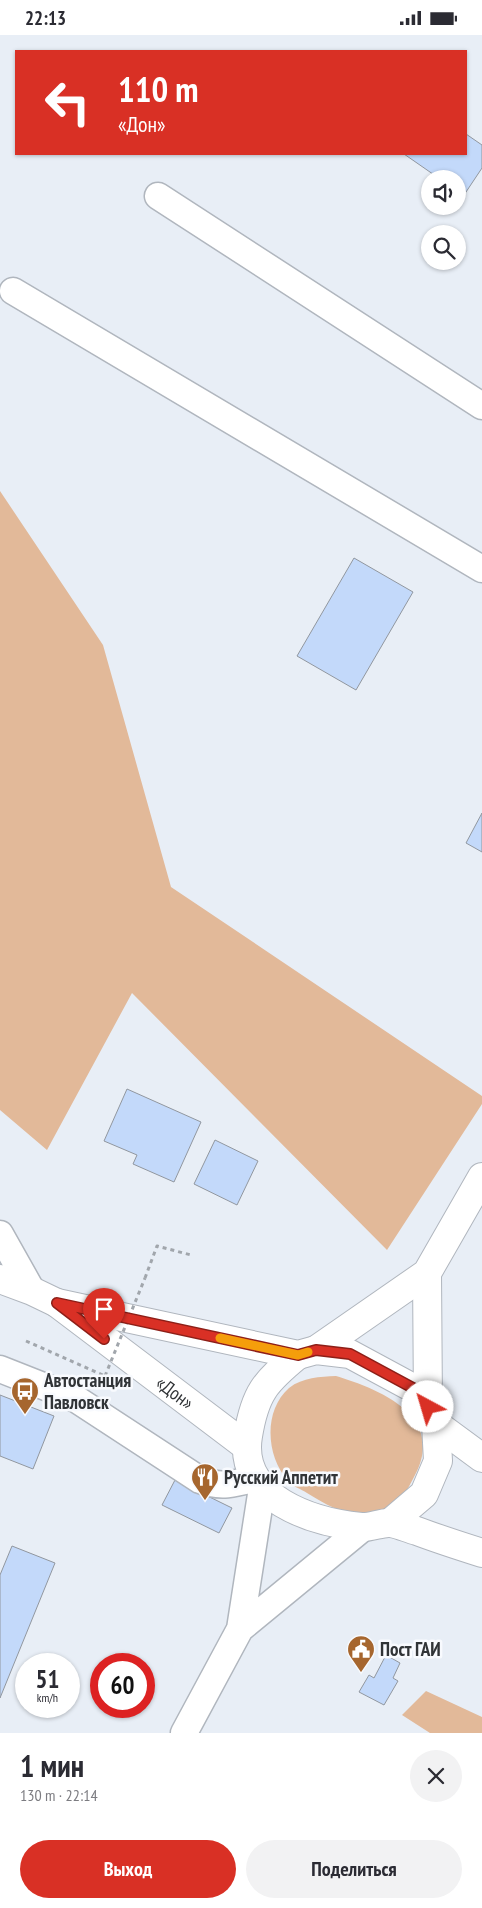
<!DOCTYPE html>
<html lang="ru">
<head>
<meta charset="utf-8">
<style>
	body { margin:0; font-family:"PT Sans Narrow",sans-serif; background:#f2f2f3; color:#2b2b33; height:100vh; display:flex; flex-direction:column; font-size:19px; white-space:nowrap }
	* { box-sizing:border-box; margin:0 }
	p { font-size:16px; color:#7c7c81 }
	.icon { flex:none; width:28px; height:28px; fill:none; stroke:currentColor; stroke-width:2; stroke-linecap:round; stroke-linejoin:round }
	.map { position:relative; height:1698px; overflow:hidden }
	.panel { display:flex; flex-direction:column; background:#fff; flex:1 }
	.panel>* { flex:none }
	.banner { position:absolute; left:15px; top:15px; width:452px; height:105px; border-radius:0px; box-shadow:0 1px 4px #0004; background:#d93025; color:#fff; overflow:hidden }
	.fabs { position:absolute; left:421px; top:135px; display:grid; gap:10px }
	.fabs a { display:grid; place-items:center; width:45px; height:45px; border-radius:50%; background:#fff; box-shadow:0 1px 4px #0004; font-size:25px }
	.speed { position:absolute; left:15px; top:1618px; display:flex; gap:10px; font-size:25px; font-weight:700; text-align:center }
	.speed>* { display:grid; place-content:center; width:65px; height:65px; border-radius:50%; background:#fff; box-shadow:0 1px 4px #0004; line-height:1 }
	.speed small { font-size:12px; font-weight:400 }
	.speed .limit { border:8px solid #d22; background:#fff; color:#111 }
	.pin { position:absolute; display:grid; place-items:center; width:42px; height:42px; color:#fff; margin:-51px -21px; border-radius:50% 50% 50% 0; rotate:-45deg; box-shadow:0 0 5px #0007 }
	.pin .icon { rotate:45deg }
	.me { position:absolute; width:55px; margin:-28px; rotate:321deg; stroke-linejoin:round; filter:drop-shadow(0 0 4px #0008) }
	.turn { display:flex; align-items:center; gap:18px; height:105px; padding:0 20px; font-size:22px }
	.turn .icon { width:65px; height:65px; stroke-width:2.5 }
	.turn b { display:block; font-size:35px; line-height:42px }
	.round { display:grid; place-items:center; flex:none; width:52px; height:52px; border-radius:26px; background:#f2f2f3 }
	.head { display:flex; align-items:center; justify-content:space-between; height:85px; padding:0 20px }
	h1 { font-size:30px; font-weight:800; line-height:38px }
	.primary-button { display:flex; gap:10px; margin-top:auto; padding:10px 20px }
	.primary-button a { flex:1; height:58px; border-radius:30px; background:#d93025; color:#fff; font-size:20px; font-weight:800; line-height:58px; text-align:center }
	.primary-button a+a { background:#f2f2f3; color:#2b2b33 }
	.status { display:flex; justify-content:space-between; align-items:center; height:35px; padding:0 25px; background:#fff; direction:ltr }
	.status svg { height:14px; fill:currentColor }
	.map>svg:first-child { display:block }
	.green { fill:#e2b999 }
	.building { fill:#c3d9fa; stroke:#91979f }
	.lines { fill:none; stroke-linecap:round; stroke-linejoin:round }
	.minor-casing { stroke:#b0b6be; stroke-width:29 }
	.major-casing { stroke:#b0b6be; stroke-width:30 }
	.path { stroke:#a1a6ac; stroke-width:3; stroke-dasharray:4 4; stroke-linecap:butt }
	.minor { stroke:#fff; stroke-width:26 }
	.major { stroke:#fff; stroke-width:28 }
	.path-bridge { stroke:#a1a6ac; stroke-width:3; stroke-dasharray:4 4; stroke-linecap:butt }
	.route-casing { stroke:#8d1f18; stroke-width:12 }
	.route { stroke:#d93025; stroke-width:9 }
	.slow { stroke:#f59e0b; stroke-width:9 }
	.labels { text-anchor:middle; stroke-width:5; stroke-linejoin:round; paint-order:stroke }
	.poi-label { font-size:19px; font-weight:bold; fill:#313437; stroke:#f8fafe; text-anchor:start }
	.street-label { font-size:19px; fill:#313437; stroke:#f8fafe }
</style>
</head>
<body>
<div class="status"><b>22:13</b><svg viewBox="0 0 49 12"><path d="M0 12V9h3v3zM5 12V6h3v6zM10 12V3h3v9zM15 12V0h3v12zM26 1h20v11H26zM47 4h2v5h-2z"/></svg></div>
<div class="map">
<svg width="482" height="1698" viewBox="0 0 482 1698">
	<rect width="100%" height="100%" fill="#e8eef6"/>
	<!-- green -->
	<path class="green" d="M0 456 103 610 171 852 482 1061V1069L387 1215 132 958 47 1115 0 1075Z
		M336 1341C382 1355 447 1382 414 1442 408 1454 400 1469 388 1474 356 1486 334 1475 307 1458 301 1454 292 1451 288 1446 266 1421 263 1376 289 1353 303 1342 320 1342 336 1341Z
		M426 1656 482 1682V1698H430L402 1680Z"/>
	<!-- building -->
	<path class="building" d="M466 99 482 110V133L464 160 458 155V144H440L404 119H466Z
		M354 523 413 557 356 655 297 621Z
		M482 778V817L466 808Z
		M127 1054 201 1087 174 1147 133 1129 137 1120 104 1106Z
		M215 1105 258 1126 237 1170 194 1149Z
		M0 1360 54 1381 33 1434 0 1421Z
		M175 1445 232 1473 219 1498 162 1470Z
		M12 1511 55 1528 0 1663V1540Z
		M386 1620 400 1628 393 1643 398 1646 384 1670 359 1657 369 1640 374 1643Z"/>
	<g class="lines">
		<!-- minor casing -->
		<g class="minor-casing">
			<path id="minor" d="M158 161 482 371
				M13 256 482 534
				M0 1199 32 1256
				M0 1334 76 1364 200 1445C220 1453 235 1449 256 1443
				M240 1594 364 1492
				M184 1698 240 1594 262 1453"/>
		</g>
		<!-- major casing -->
		<g class="major-casing">
			<g id="major">
				<path d="M427 1238 428 1372"/>
				<path id="s1" d="M0 1244 32 1256 57 1268 246 1411"/>
				<path d="M57 1268 298 1320 316 1315 350 1319 413 1353 428 1372 436 1389 438 1426 424 1459 390 1488"/>
				<path d="M316 1315 427 1238 482 1142"/>
				<path d="M298 1320C265 1347 255 1358 248 1401 237 1464 313 1487 361 1492 371 1493 381 1487 391 1488 399 1489 409 1494 417 1496 438 1504 460 1511 482 1518"/>
				<path d="M436 1389 482 1423"/>
			</g>
		</g>
		<!-- path -->
		<path class="path" d="M145 1243 157 1211 191 1220
			M26 1306 105 1341"/>
		<!-- minor -->
		<use href="#minor" class="minor"/>
		<!-- major -->
		<use href="#major" class="major"/>
		<!-- path-bridge -->
		<path class="path-bridge" d="M105 1341 145 1243"/>
	</g>
	<g class="lines">
		<!-- route casing -->
		<g class="route-casing">
			<path id="route" d="M104 1304 57 1268 298 1320 316 1315 350 1319 413 1353 428 1372"/>
		</g>
		<!-- route -->
		<use href="#route" class="route"/>
		<!-- slow -->
		<path class="slow" d="M220 1303 298 1320 308 1317"/>
	</g>
	<!-- icons -->
	<defs>
		<g id="bus-pin" transform="scale(1.4375)"><path d="M0 17L-7.5 6A9.5 9.5 0 1 1 7.5 6Z" fill="#a6662e" stroke="#f8fafe"/><path d="M-5-6H5V4H4V6H2V4H-2V6H-4V4H-5ZM-3.5-4V0h7V-4ZM-3.5 1.2v1.5H-2V1.2ZM2 1.2v1.5H3.5V1.2Z" fill="#fff"/></g>
		<g id="restaurant-pin" transform="scale(1.4375)"><path d="M0 17L-7.5 6A9.5 9.5 0 1 1 7.5 6Z" fill="#a6662e" stroke="#f8fafe"/><path d="M-5-6h1v4h1v-4h1v4h1v-4h1v5L-1.5 .5V6h-2V.5L-5-1ZM5-6V6H3V1.5H1.5Q1.5-4 5-6Z" fill="#fff"/></g>
		<g id="civic-pin" transform="scale(1.4375)"><path d="M0 17L-7.5 6A9.5 9.5 0 1 1 7.5 6Z" fill="#a6662e" stroke="#f8fafe"/><path d="M-.6-6.5H3V-4.5H.6V-3L4-1V1h2V6H-6V1h2V-1L-.6-3ZM-1.2 2.5V6h2.4V2.5Z" fill="#fff"/></g>
	</defs>
	<g fill-rule="evenodd">
		<use href="#bus-pin" x="25" y="1356"/>
		<use href="#restaurant-pin" x="205" y="1442"/>
		<use href="#civic-pin" x="361" y="1614"/>
	</g>
	<g class="labels">
		<!-- poi labels -->
		<g class="poi-label">
			<text x="44" y="1352">Автостанция<tspan x="44" dy="22">Павловск</tspan></text>
			<text x="224" y="1449">Русский Аппетит</text>
			<text x="380" y="1621">Пост ГАИ</text>
		</g>
		<!-- street labels -->
		<g class="street-label">
			<text dy="7" stroke="none"><textPath href="#s1" startOffset="210">«Дон»</textPath></text>
		</g>
	</g>
</svg>
<div class="fabs">
<a><svg class="icon" aria-label="sound" viewBox="0 0 24 24"><path d="M4 9h4l5-4v14l-5-4H4zM17 9q2 3 0 6"/></svg></a>
<a><svg class="icon" aria-label="search" viewBox="0 0 24 24"><circle cx="10" cy="10" r="6"/><path d="M15 15l6 6"/></svg></a>
</div>
<div class="speed"><div>51<small>km/h</small></div><div class="limit">60</div></div>
<div class="pin" style="left:104px;top:1304px;background:#d93025"><svg class="icon" aria-label="arrive" viewBox="0 0 24 24"><path d="M6 21V4h12l-3 4 3 4H6"/></svg></div>
<svg class="me" style="left:428px;top:1372px" viewBox="-20 -20 40 40"><circle r="19" fill="#fff"/><path d="M0-13L10 11 0 6-10 11z" fill="#d93025"/></svg>
<div class="banner">
<div class="turn"><svg class="icon" aria-label="left" viewBox="0 0 24 24"><path d="M17 20v-9H6M10 6l-5 5 5 5"/></svg><div><b>110 m</b>«Дон»</div></div>
</div>
</div>
<section class="panel">
<div class="head"><div><h1>1 мин</h1><p>130 m · 22:14</p></div><a class="round"><svg class="icon" aria-label="close" viewBox="0 0 24 24"><path d="M6 6l12 12M18 6L6 18"/></svg></a></div>
<div class="primary-button"><a>Выход</a><a>Поделиться</a></div>
</section>
</body>
</html>
